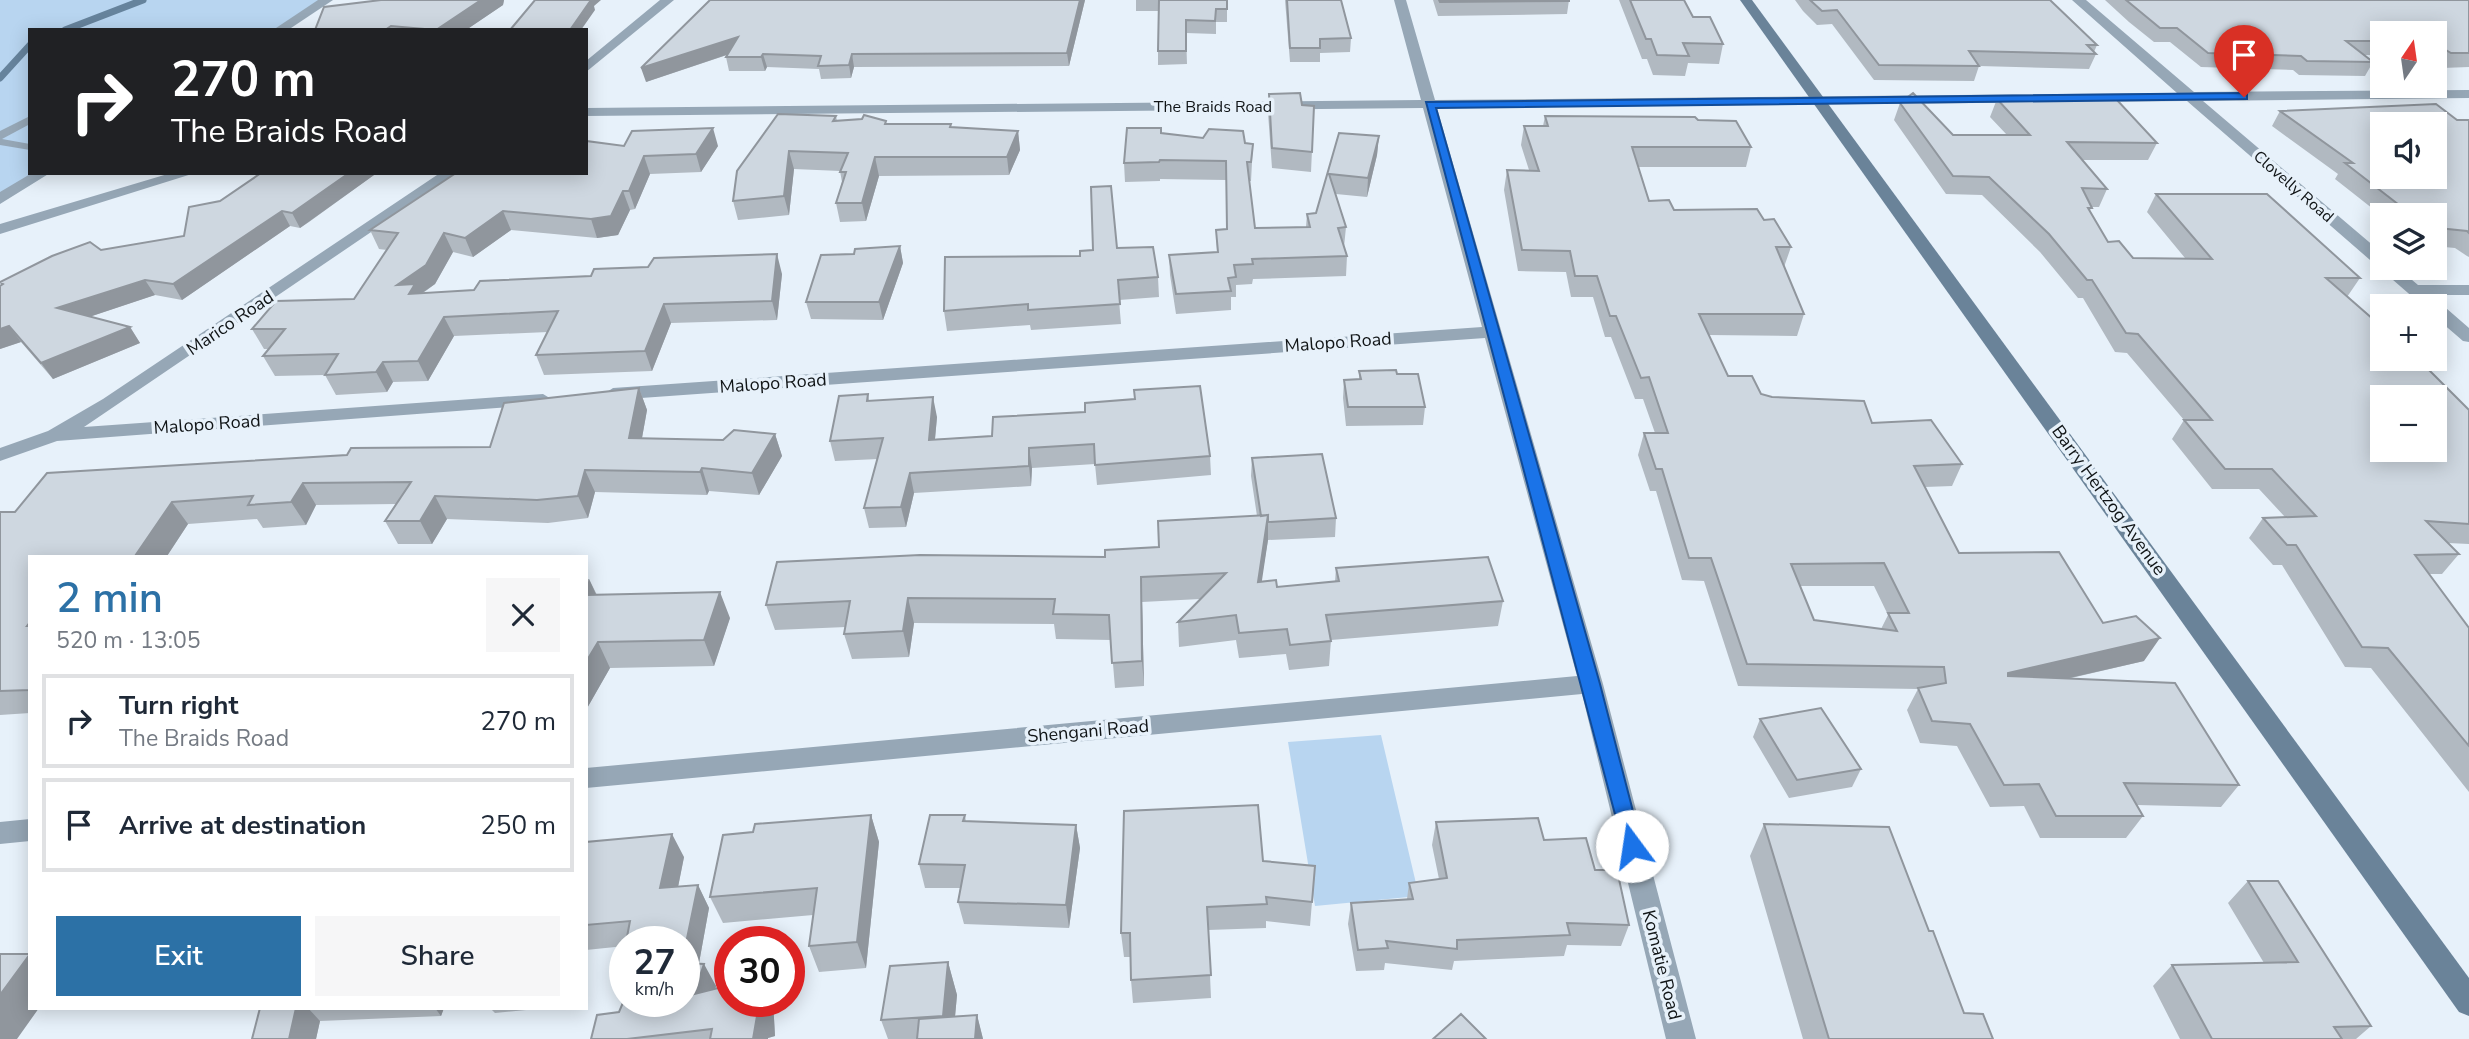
<!DOCTYPE html>
<html lang="en">
<head>
<meta charset="utf-8">
<style>
	body { margin:0; font-family:"Nunito Sans",sans-serif; background:#f6f6f7; color:#1f2937; height:100vh; display:flex; flex-direction:column; font-size:26px; white-space:nowrap }
	* { box-sizing:border-box; margin:0 }
	p { font-size:23px; color:#747a83 }
	.icon { flex:none; width:38px; height:38px; fill:none; stroke:currentColor; stroke-width:2; stroke-linecap:round; stroke-linejoin:round }
	.map { position:relative; flex:1; overflow:hidden }
	.drawer { position:absolute; left:28px; top:555px; width:560px; height:455px; display:flex; flex-direction:column; background:#fff; border-radius:0px; box-shadow:0 4px 18px #0003 }
	.drawer>* { flex:none }
	.hud { position:absolute; left:28px; top:28px; width:560px; height:147px; border-radius:0px; box-shadow:0 4px 18px #0003; background:#202124; color:#fff; overflow:hidden }
	.needle { width:46px; rotate:13deg }
	.buttons { position:absolute; left:2370px; top:21px; display:grid; gap:14px }
	.buttons a { display:grid; place-items:center; width:77px; height:77px; border-radius:0px; background:#fff; box-shadow:0 4px 18px #0003; font-size:35px }
	.speed { position:absolute; left:609px; top:926px; display:flex; gap:14px; font-size:35px; font-weight:700; text-align:center }
	.speed>* { display:grid; place-content:center; width:91px; height:91px; border-radius:50%; background:#fff; box-shadow:0 4px 18px #0003; line-height:1 }
	.speed small { font-size:18px; font-weight:400 }
	.speed .limit { border:10px solid #d22; background:#fff; color:#111 }
	.pin { position:absolute; display:grid; place-items:center; width:60px; height:60px; color:#fff; margin:-72px -30px; border-radius:50% 50% 50% 0; rotate:-45deg; box-shadow:0 0 7px #0007 }
	.pin .icon { rotate:45deg }
	.me { position:absolute; width:77px; margin:-38px; rotate:346deg; stroke-linejoin:round; filter:drop-shadow(0 0 5px #0008) }
	.turn { display:flex; align-items:center; gap:24px; height:147px; padding:0 28px; font-size:32px }
	.turn .icon { width:91px; height:91px; stroke-width:2.5 }
	.turn b { display:block; font-size:49px; line-height:60px }
	.round { display:grid; place-items:center; flex:none; width:74px; height:74px; border-radius:0px; background:#f6f6f7 }
	.summary { display:flex; align-items:center; justify-content:space-between; height:119px; padding:0 28px }
	h1 { font-size:42px; font-weight:600; line-height:52px; color:#2c71a6 }
	.primary-button { display:flex; gap:14px; margin-top:auto; padding:14px 28px }
	.primary-button a { flex:1; height:80px; border-radius:0px; background:#2c71a6; color:#fff; font-size:28px; font-weight:600; line-height:80px; text-align:center }
	.primary-button a+a { background:#f6f6f7; color:#1f2937 }
	ul { padding:0; list-style:none }
	li { display:flex; align-items:center; gap:21px; height:94px; margin:0 14px 10px; padding:0 14px; border:4px solid #e0e1e3; border-radius:0px }
	li div { flex:1 }
	li b { display:block; font-size:26px }
	li em { font-style:normal }
	.map>svg:first-child { display:block }
	.green { fill:#b8d5f0 }
	.lines { fill:none; stroke-linecap:round; stroke-linejoin:round }
	.stream { stroke:#66839c; stroke-width:7 }
	.service { fill:#96a7b6; fill-rule:evenodd }
	.minor { fill:#96a7b6; fill-rule:evenodd }
	.secondary { fill:#6a8399; fill-rule:evenodd }
	.wall { fill:#b1b9c1; fill-rule:evenodd }
	.shaded-wall { fill:#90969d }
	.building { fill:#ced7e0; stroke:#90969d; stroke-width:2; fill-rule:evenodd }
	.route { fill:#1a73e8; stroke:#114b97; stroke-width:2 }
	.labels { text-anchor:middle; stroke-width:7; stroke-linejoin:round; paint-order:stroke }
	.far-street-label { font-size:16px; fill:#101416; stroke:#e7f1fa }
	.street-label { font-size:18px; fill:#101416; stroke:#e7f1fa }
</style>
</head>
<body>
<div class="map">
<svg width="2469" height="1039" viewBox="0 0 2469 1039">
	<rect width="100%" height="100%" fill="#e7f1fa"/>
	<!-- green -->
	<path class="green" d="M0 0H324L275 30H30V173H41L0 199Z
		M1381 735 1419 896 1315 906 1288 742Z"/>
	<g class="lines">
		<!-- stream -->
		<path class="stream" d="M65 30 143 0
			M0 78 30 45"/>
		<!-- service -->
		<path class="service" d="M30 116V124L2 139 30 144V150L0 145V131Z"/>
		<!-- minor -->
		<path class="minor" d="M318 0H333L288 30H273Z
			M660 0H674L586 72V61Z
			M1394 0H1406L1435 100 2177 93 2072 0H2086L2194 92 2469 90V98L2203 101 2382 253V268H2398L2418 285H2469V295H2431L2469 328V342L2463 341 2434 316V306H2423L2187 101 1437 108 1603 684 1696 1039H1666L1582 694 586 788V768L1577 676 1485 338 613 400 604 394 613 388 1482 327 1423 108 586 116V108L1421 100Z
			M32 173H50L0 204V192Z
			M171 173H195L0 234V224Z
			M440 173H458L84 427 543 394 553 400 550 404 57 441 0 461V448L48 431 103 399Z
			M30 819V841L0 844V822Z"/>
		<!-- secondary -->
		<path class="secondary" d="M1740 0H1752L2469 978V1016L2459 1012Z"/>
	</g>
	<!-- wall -->
	<path class="wall" d="M381 0H504L503 5 466 30H315Z
		M710 0H1085L1069 66 854 67 851 78 821 79 819 69 767 67 765 71H729L726 57 727 55 646 82Z
		M1136 0H1227V22H1216V34L1186 33 1187 64 1158 65V11H1136Z
		M1285 0H1341L1351 38 1350 52 1320 53V62H1290Z
		M1433 0H1569L1567 14 1438 16Z
		M1619 0H1684L1693 17 1723 44 1719 64 1688 63 1685 76 1653 75 1647 59H1642Z
		M1795 0H2050L2097 45 2094 52 2096 54 2089 69 1979 66 1974 81 1874 80 1832 24 1817 25 1803 11Z
		M2105 0H2469V67L2442 68 2434 62V33H2382V55H2364L2373 62 2365 76 2299 75 2293 70 2201 67 2170 42H2154L2129 22Z
		M1269 94 1302 105 1314 106 1311 172 1272 168 1268 113Z
		M1997 99 2157 143 2148 160H2082L2107 189 2099 207H2091L2090 211 2108 242 2133 258H2185L2147 212 2156 194 2360 278 2347 297 2469 410V544L2448 543 2459 554 2442 574H2429L2469 628V792L2371 668 2345 667 2282 565H2273L2249 538 2263 518 2285 517 2259 489H2212L2172 439 2184 420 2127 353 2115 352 2083 298H2078L2040 252 1982 195 1946 194 1894 120 1900 103 1953 135H2007L1990 117Z
		M2280 111 2469 120V257L2467 256 2455 248 2434 246V215L2382 216 2335 179 2338 174 2272 126Z
		M836 116 837 121 1018 131 1020 150 1009 175 879 176 866 221 840 222 836 203 842 182 840 171 794 169 789 215 738 220 733 201 737 171Z
		M1545 116 1698 120 1751 147 1746 167H1638L1649 201 1674 210 1764 220 1791 247 1784 267 1804 314 1797 336 1709 335 1728 376 1761 394 1872 423 1962 464 1952 486 1925 487 1959 553 2103 623 2144 661 2067 679 2239 785 2221 807 2137 805 2143 816 2126 838H2040L2024 806 1990 807 1957 746 1920 743 1907 710 1918 689 1738 686 1704 581 1682 580 1656 491H1650L1638 455 1644 433H1655L1643 399H1635L1611 337H1605L1593 297H1571L1566 272 1518 271 1504 190 1507 170H1529L1521 145 1524 126H1543ZM1800 586H1874L1888 615 1881 629 1814 620Z
		M1161 133 1253 144 1251 181H1249L1255 228 1306 227 1307 214 1316 213 1339 133 1379 136 1377 155 1367 197 1336 194 1346 227 1344 247 1347 256 1346 276 1253 279 1252 284 1236 285V297H1231V310L1176 314 1170 275 1169 255 1217 252 1216 230 1226 229V180L1160 179V181L1125 182 1124 163Z
		M624 146H718L701 172 650 174 635 209 630 210 618 235 597 238 511 230 473 257 453 252 435 284 423 293 782 274 777 320 671 323 652 371 544 375 536 355 548 332 454 336 428 381 393 382 387 392 336 395 325 375 275 376 263 356 269 349H264L252 329 354 299 387 250 379 249 370 230Z
		M261 173H374V175L309 222 300 228 290 226 182 300 155 295 89 317 130 327 140 343 53 379 21 342 0 349V286L2 285 0 282 101 250 184 236 220 201Z
		M900 246 903 263 883 320 811 319 806 302 854 254Z
		M1117 248 1158 277 1159 297 1119 300 1121 324 1031 330 1030 325 947 331 944 311 1080 256Z
		M1359 371 1397 374 1425 407 1423 425 1346 426 1343 398 1344 380 1359 379Z
		M639 388 647 410 642 438 723 440 775 434 782 456 759 495 709 491 707 495 595 492 588 518 548 523 447 519 432 544H398L385 521 396 504 316 505 306 525 263 528 257 519 188 524 167 556H30V713L0 715V512H15L490 447Z
		M868 394 869 400 937 417 935 439 992 436 993 417 1210 456 1211 475 1097 485 1095 464 1032 468 1031 486 914 493 906 527 869 528 864 508 878 459 835 461 830 441Z
		M1252 458 1336 518 1335 537 1268 540 1261 581 1277 587 1335 582 1336 568 1503 601 1498 626 1331 640 1329 666 1289 670 1286 654 1239 658 1236 640 1179 647 1178 622 1200 599 1142 602 1144 686 1115 688 1111 640 1056 639 1054 624 914 623 909 657 852 659 844 634 846 627 775 630 766 605 1105 557 1159 547 1257 516 1251 476Z
		M586 579H589L597 595 730 618 714 666 610 668 586 710Z
		M1760 719 1861 769 1852 787 1789 798 1753 737Z
		M871 815 879 842 866 968 819 972 809 946 813 915 723 923 710 897 753 832Z
		M965 815 966 822 1076 825 1080 848 1069 928 964 924 958 902 960 888H925L919 864Z
		M1436 822 1544 840 1595 870 1629 925 1621 946 1567 945 1564 956 1454 961 1452 970 1385 963 1384 970 1356 971 1348 924 1351 903 1407 899 1409 883 1439 879 1432 845Z
		M1764 824 1929 931 1964 1013 1993 1039H1803L1750 856Z
		M586 842 684 857 678 887 698 885 709 908 699 963 716 986 715 989 730 1001H773L775 1036 768 1038V1039H591L619 1012 684 942H625V946L586 950Z
		M1263 861 1315 866 1310 926 1266 921V928L1208 930 1211 998 1133 1003 1131 980 1130 957H1124L1121 933Z
		M2248 881 2371 1026 2356 1039H2180L2153 986 2172 965 2264 963 2228 903Z
		M948 962 957 995 955 1016 977 1015 983 1039H888L881 1020Z
		M260 1008H444L441 1016 320 1021 316 1039H252Z
		M490 1008H547L495 1013Z"/>
	<!-- shaded-wall -->
	<path class="shaded-wall" d="M481 0H504L503 5 466 30H436Z
		M586 0H601L594 6 595 10 581 30H570Z
		M1080 0H1085L1069 66 1067 53Z
		M738 37 741 50 646 82 641 68Z
		M763 54 767 67 765 71 761 57Z
		M852 54 854 67 851 78 849 65Z
		M713 128 718 146 701 172 696 154Z
		M1018 131 1020 150 1009 175 1007 157Z
		M1379 136 1377 155 1367 197 1368 178Z
		M789 151 794 169 789 215 784 196Z
		M644 156 650 174 635 209 629 191Z
		M875 157 879 176 866 221 862 203Z
		M349 173H374V175L300 228 292 213Z
		M623 191 630 210 618 235 597 238 591 219Z
		M282 211 290 226 182 300 173 284Z
		M503 211 511 230 473 257 465 238Z
		M444 233 453 252 435 284 412 300 397 285Z
		M900 246 903 263 883 320 879 302Z
		M777 254 782 274 777 320 772 301Z
		M145 280 155 295 68 324 57 308Z
		M664 304 671 323 652 371 645 351Z
		M444 317 454 336 428 381 418 361Z
		M9 326 21 342 0 349V329Z
		M130 327 140 343 53 379 41 363Z
		M383 362 393 382 387 392 376 372Z
		M639 388 647 410 638 460 629 438Z
		M933 397 937 417 933 460 929 440Z
		M775 434 782 456 759 495 752 473Z
		M1029 448 1032 468 1031 486 1029 466Z
		M702 468 709 491 707 495 700 472Z
		M585 470 595 492 588 518 578 496Z
		M910 473 914 493 906 527 901 507Z
		M303 483 316 505 306 525 291 502Z
		M435 496 447 519 432 544 420 521Z
		M172 502 188 524 167 556H135Z
		M1268 515V540L1258 607V582Z
		M1141 577 1142 602 1144 686 1142 661Z
		M589 579 601 605 586 600V589Z
		M720 592 730 618 714 666 704 640Z
		M908 598 914 623 909 657 903 631Z
		M2160 638 2144 661 1995 695 2008 673Z
		M598 642 610 668 586 710V662Z
		M871 815 879 842 866 968 857 942Z
		M1076 825 1080 848 1069 928 1066 905Z
		M672 834 684 857 673 912 660 888Z
		M698 885 709 908 695 985 684 966V953Z
		M30 954V1008H39L17 1039H0V995Z
		M948 962 957 995 953 1039H950L943 1016Z
		M704 964 716 986 706 1016 694 994Z
		M763 1001H773L775 1036 768 1038V1039H753L757 1016Z
		M296 1008H308L320 1021 316 1039H289Z
		M435 1008H444L441 1016Z
		M977 1015 983 1039H975Z"/>
	<!-- building -->
	<path class="building" d="M381 0H481L436 30 391 26 385 30H315L324 7Z
		M535 0H591L570 30H510Z
		M710 0H1080L1067 53 852 54 849 65 818 66 821 56 763 54 761 57H726L738 37 641 68Z
		M1159 0H1227V9H1216L1215 21 1186 20V51H1158Z
		M1287 0H1341L1351 38 1320 39V48H1290Z
		M1439 0H1569V1L1440 2Z
		M1630 0H1684L1693 17H1710L1723 44 1683 43 1689 56 1657 55 1651 39H1646Z
		M1810 0H2050L2097 45H2087L2096 54 1969 51 1979 66 1879 65 1837 10 1822 11Z
		M2126 0H2469V53H2451L2434 43V33H2382V41H2346L2373 62 2307 61 2301 56 2208 53 2177 28H2160Z
		M1300 93 1302 105 1314 106 1312 152 1272 148 1269 94Z
		M1913 93 1953 135H2030L1997 99 2117 100 2157 143 2067 142 2107 189 2082 188 2092 208H2088L2108 242 2119 241 2133 258 2212 259 2156 194H2267L2360 278H2326L2382 327V359H2418L2469 410V524L2426 521 2459 554 2415 555 2469 628V746L2388 648 2362 647 2296 545H2287L2263 518 2316 516 2272 469H2225L2184 420H2212L2138 334 2126 333 2092 280H2087L2049 234 1989 177 1953 176 1900 103ZM2382 397H2434V450H2382Z
		M2436 104 2457 120H2469V233L2467 231 2438 228 2434 224V215H2412L2345 163H2353L2280 111ZM2382 124H2434V177H2382Z
		M778 114 836 116 833 121 862 119 864 115 886 121 885 124H951L950 127 1018 131 1007 157H875L862 203H836L846 172H840L848 153 789 151 784 196 733 201 737 171Z
		M1545 116 1695 117 1698 120 1736 121 1751 147H1632L1649 201 1669 200 1674 210 1757 209 1764 220 1774 219 1791 247H1776L1804 314H1699L1728 376H1752L1761 394 1772 397 1864 401 1872 423 1931 420 1962 464 1914 466 1959 553 2059 552 2103 623 2136 616 2160 638 2008 673V676L2175 683 2239 785 2124 783 2143 816H2056L2039 784 2004 785 1970 724 1932 721 1918 688 1946 683 1944 667 1747 664 1711 558H1689L1662 469H1656L1644 433H1668L1649 377 1641 378 1616 316H1610L1597 276H1575L1570 251 1522 250 1507 170 1539 171 1524 126H1548ZM1884 563 1909 613H1888L1897 631 1814 620 1791 564Z
		M713 128 696 154 644 156 629 191H623L611 216 591 219 503 211 465 238 444 233 426 265 397 285 415 284 409 294 474 290 480 281 591 276 594 269 648 267 654 258 777 254 772 301 664 304 645 351 536 355 558 311 444 317 418 361 383 362 376 372 325 375 338 354 263 356 285 329H252L276 301 354 299 398 233 370 230 456 173H586V141L624 146 632 131Z
		M1127 128H1161V133L1203 138 1209 129 1243 131 1245 143 1253 144 1251 162H1247L1255 228 1310 227 1307 214 1316 213 1339 133 1379 136 1368 178 1329 174 1346 227 1338 228 1347 256 1252 259 1253 264 1234 265 1236 277 1228 278 1231 291 1176 294 1169 255 1218 252 1216 230 1227 229 1226 161 1160 160 1159 162 1124 163Z
		M261 173H349L292 213 282 211 173 284 145 280 57 308 130 327 41 363 9 326 0 329V286L3 284 0 282 52 256 90 242 101 250 184 236 189 207 220 201Z
		M1111 186 1117 248 1153 247 1158 277 1118 280 1120 304 1028 310V304L944 311 945 257 1080 256V251L1093 250 1091 187Z
		M900 246 879 302H806L821 255 854 254 855 249Z
		M1396 370 1397 374H1418L1425 407H1348L1344 380 1361 379 1359 371Z
		M1200 386 1210 456 1095 465 1094 444 1029 448V466L910 473 901 507 864 508 883 438 830 441 839 396 868 394 867 401 933 397 929 440 992 436 993 417 1085 412V403L1135 399 1134 390Z
		M639 388 629 438 723 440 734 430 775 434 752 473 702 468 700 472 585 470 578 496 537 500 435 496 420 521H385L411 482 303 483 291 502 248 505 253 496 172 502 135 556H30V622L27 626H30V690L0 691V512H15L47 473 347 455 351 448 490 447 504 403Z
		M1322 454 1336 518 1268 522V515L1261 516 1252 458Z
		M1268 515 1258 582 1276 580 1277 587 1339 581 1336 568 1488 557 1503 601 1326 615 1331 641 1290 645 1287 629 1239 633 1236 615 1178 622 1226 573 1141 577 1142 661 1112 663 1109 615 1053 614 1055 599 908 598 903 631 844 634 850 601 766 605 777 562 920 555 1105 557V550L1159 547 1158 521Z
		M720 592 704 640 598 642 586 662V595Z
		M1821 708 1861 769 1797 780 1760 719Z
		M1258 805 1263 861 1315 866 1312 902 1266 897 1267 904 1207 907 1211 975 1131 980 1130 933H1121L1124 811Z
		M871 815 857 942 809 946 817 888 710 897 723 835 753 832 755 824Z
		M930 815H965L963 821 1076 825 1066 905 958 902 965 865 919 864Z
		M1538 818 1544 840 1586 838 1595 870H1617L1629 925 1567 923 1570 935 1457 940V949L1386 941 1388 948 1358 950 1351 903 1413 899 1409 883 1447 878 1436 822Z
		M1764 824 1889 827 1929 931H1933L1964 1013 1983 1014 1993 1039H1829Z
		M672 834 660 888 698 885 684 953V942H626L630 921 586 925V842Z
		M2248 881H2278L2371 1026 2334 1027 2342 1039H2212L2172 965 2298 962Z
		M625 946V961H621Z
		M0 954H30L0 995Z
		M948 962 943 1016 881 1020 890 966Z
		M684 963 704 964 694 994 730 985V1001H763L764 1014 757 1016 753 1039H710L712 1029 627 1039H591L597 1015 619 1012 625 998V1001H684Z
		M260 1008H296L289 1039H252Z
		M1461 1014 1486 1039H1433Z
		M977 1015 975 1039H917L919 1019Z"/>
	<!-- route -->
	<path class="route" d="M2244 93 2247 94V99L1436 108 1600 684 1642 846 1639 852 1632 855 1625 852 1426 102Z"/>
	<g class="labels">
		<!-- far-street labels -->
		<g class="far-street-label">
			<text x="1213" y="112">The Braids Road</text>
			<text transform="translate(2294 186) rotate(41)" y="6">Clovelly Road</text>
		</g>
		<!-- street labels -->
		<g class="street-label">
			<text transform="translate(230 323) rotate(-34)" y="6">Marico Road</text>
			<text transform="translate(1338 342) rotate(-4)" y="6">Malopo Road</text>
			<text transform="translate(773 383) rotate(-4)" y="6">Malopo Road</text>
			<text transform="translate(207 424) rotate(-4)" y="6">Malopo Road</text>
			<text transform="translate(2109 500) rotate(54)" y="6">Barry Hertzog Avenue</text>
			<text transform="translate(1088 731) rotate(-5)" y="6">Shengani Road</text>
			<text transform="translate(1662 965) rotate(76)" y="6">Komatie Road</text>
		</g>
	</g>
</svg>
<div class="buttons">
<a><svg class="needle" viewBox="-14 -14 28 28"><path d="M0-13l5 13h-10z" fill="#e53935"/><path d="M0 13l5-13h-10z" fill="#747a83"/></svg></a>
<a><svg class="icon" aria-label="sound" viewBox="0 0 24 24"><path d="M4 9h4l5-4v14l-5-4H4zM17 9q2 3 0 6"/></svg></a>
<a><svg class="icon" aria-label="layers" viewBox="0 0 24 24"><path d="M12 4l9 5-9 5-9-5zM3 14l9 5 9-5"/></svg></a>
<a>+</a>
<a>−</a>
</div>
<div class="speed"><div>27<small>km/h</small></div><div class="limit">30</div></div>
<div class="pin" style="left:2244px;top:97px;background:#d93025"><svg class="icon" aria-label="arrive" viewBox="0 0 24 24"><path d="M6 21V4h12l-3 4 3 4H6"/></svg></div>
<svg class="me" style="left:1632px;top:846px" viewBox="-20 -20 40 40"><circle r="19" fill="#fff"/><path d="M0-13L10 11 0 6-10 11z" fill="#1a73e8"/></svg>
<div class="hud">
<div class="turn"><svg class="icon" aria-label="right" viewBox="0 0 24 24"><path d="M7 20v-9h11M14 6l5 5-5 5"/></svg><div><b>270 m</b>The Braids Road</div></div>
</div>
<section class="drawer">
<div class="summary"><div><h1>2 min</h1><p>520 m · 13:05</p></div><a class="round"><svg class="icon" aria-label="close" viewBox="0 0 24 24"><path d="M6 6l12 12M18 6L6 18"/></svg></a></div>
<ul>
<li><svg class="icon" aria-label="right" viewBox="0 0 24 24"><path d="M7 20v-9h11M14 6l5 5-5 5"/></svg><div><b>Turn right</b><p>The Braids Road</p></div><em>270 m</em></li>
<li><svg class="icon" aria-label="arrive" viewBox="0 0 24 24"><path d="M6 21V4h12l-3 4 3 4H6"/></svg><div><b>Arrive at destination</b></div><em>250 m</em></li>
</ul>
<div class="primary-button"><a>Exit</a><a>Share</a></div>
</section>
</div>
</body>
</html>
